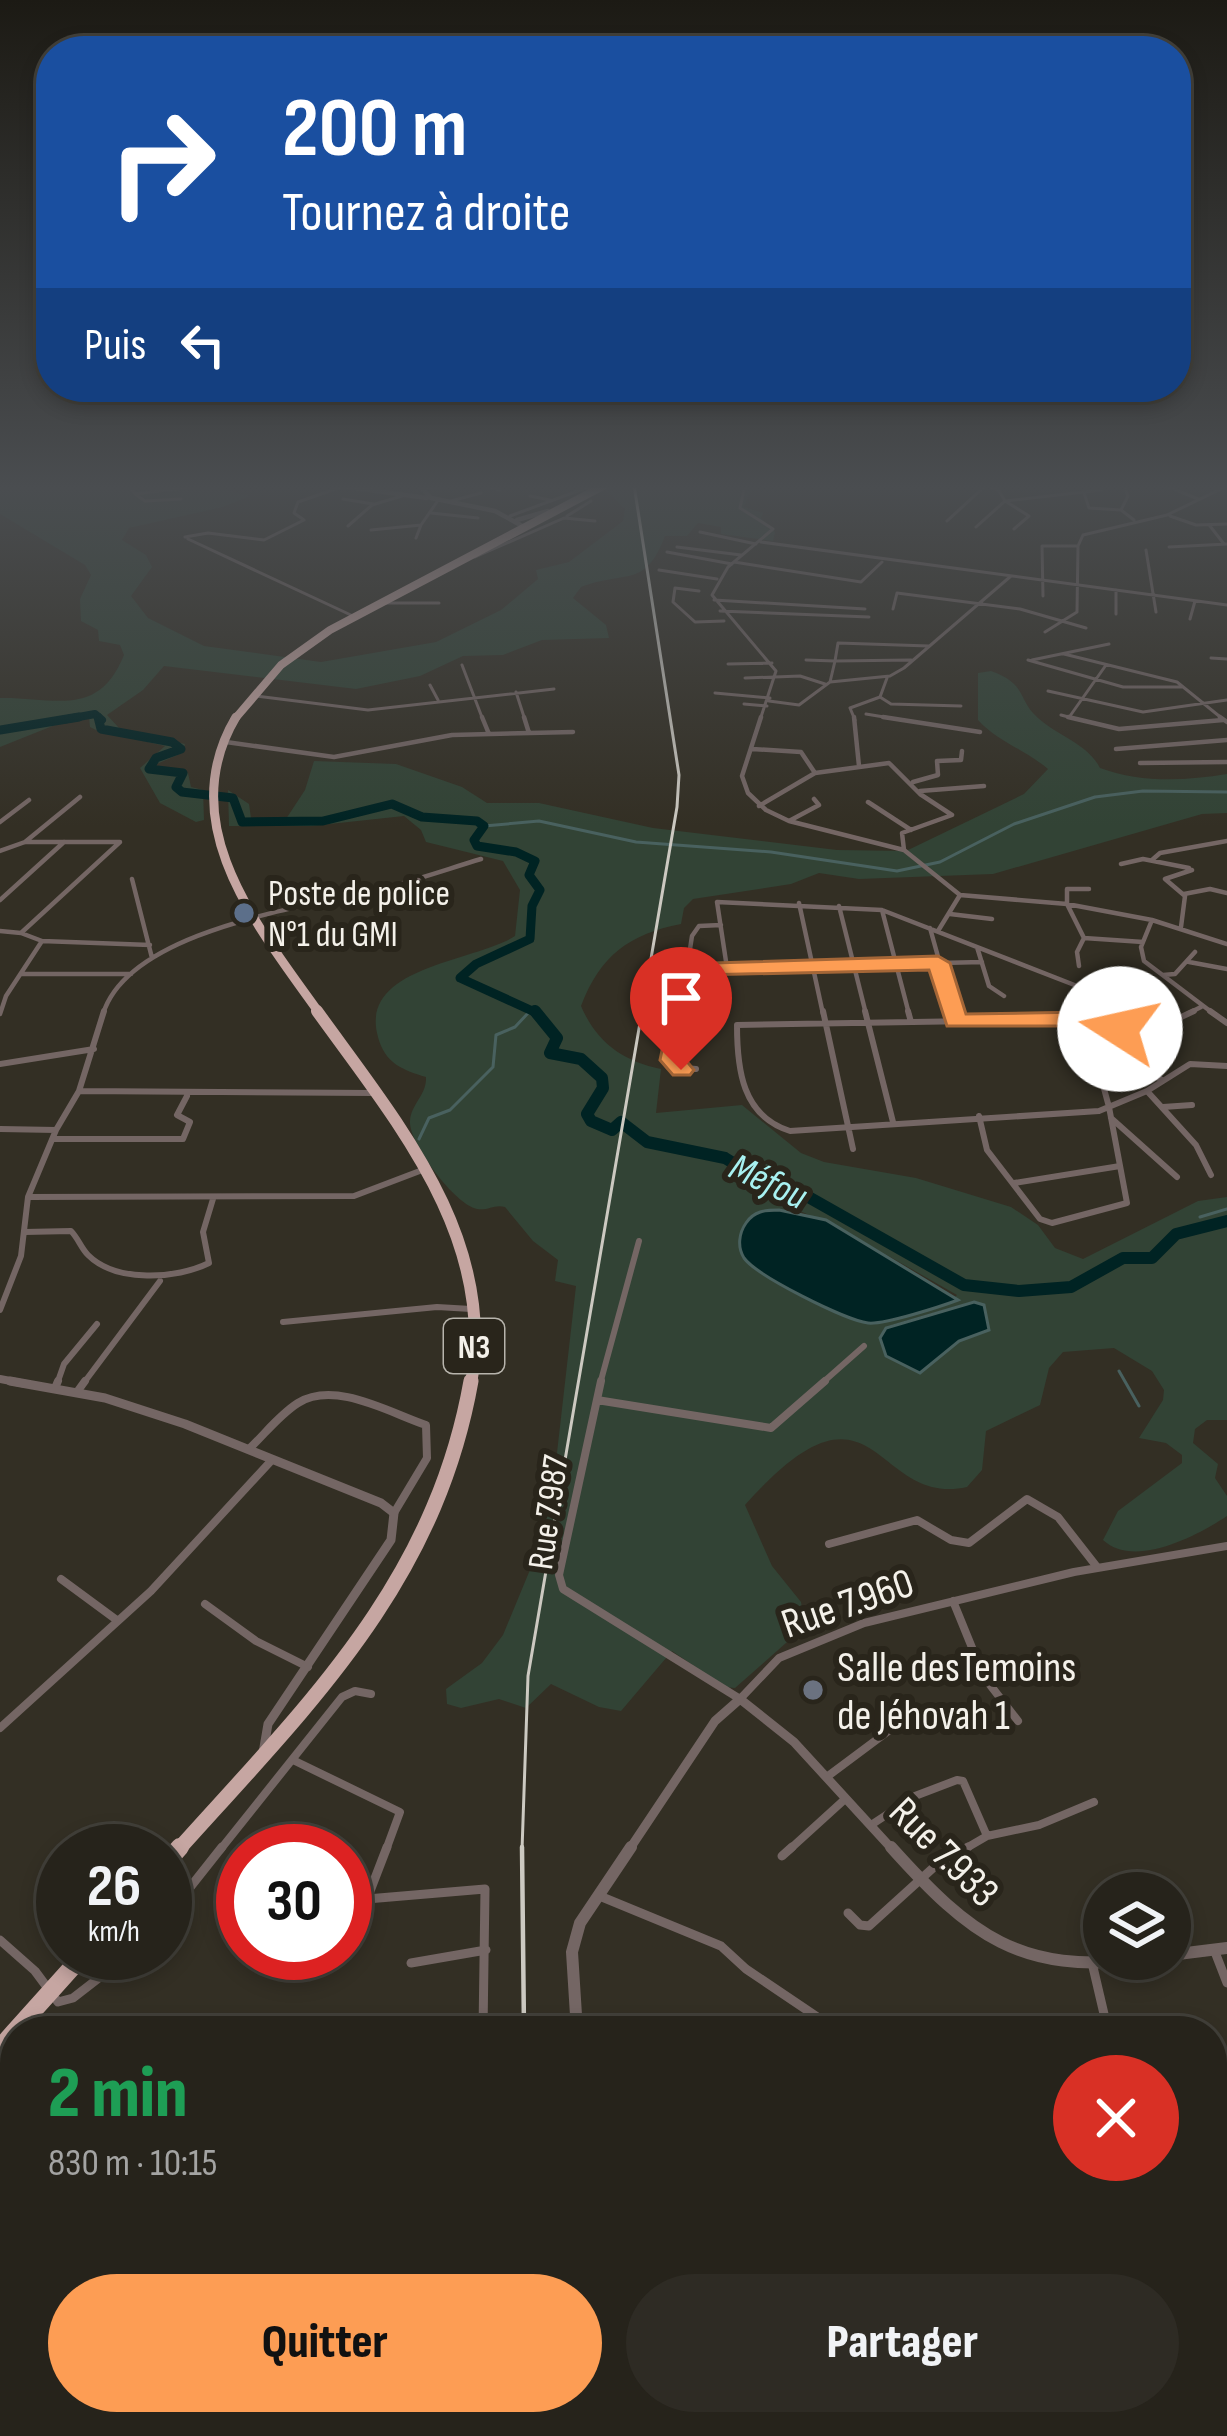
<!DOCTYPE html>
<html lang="fr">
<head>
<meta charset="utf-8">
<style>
	body { margin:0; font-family:"Sofia Sans Condensed",sans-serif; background:#2e2b24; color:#f1f3f6; height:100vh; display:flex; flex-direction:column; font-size:45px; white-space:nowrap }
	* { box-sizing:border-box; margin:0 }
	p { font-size:39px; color:#a4a4a3 }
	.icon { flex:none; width:66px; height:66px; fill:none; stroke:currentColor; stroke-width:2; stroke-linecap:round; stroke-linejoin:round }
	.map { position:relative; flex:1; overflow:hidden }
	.drawer { position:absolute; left:0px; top:2016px; width:1227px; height:420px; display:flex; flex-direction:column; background:#26231b; border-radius:48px 48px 0 0; box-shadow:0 6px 18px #0003,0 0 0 3px #42403a }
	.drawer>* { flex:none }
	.guide { position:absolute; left:36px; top:36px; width:1155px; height:366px; border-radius:48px; box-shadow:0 6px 18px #0003,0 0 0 3px #42403a; background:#1a4fa0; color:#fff; overflow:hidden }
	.controls { position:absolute; left:1083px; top:1872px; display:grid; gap:24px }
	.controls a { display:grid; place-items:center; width:108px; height:108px; border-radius:50%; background:#26231b; box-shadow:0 6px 18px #0003,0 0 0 3px #42403a; font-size:60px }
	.speed { position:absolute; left:36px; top:1824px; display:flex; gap:24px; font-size:60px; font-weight:700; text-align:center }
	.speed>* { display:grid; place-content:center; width:156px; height:156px; border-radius:50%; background:#26231b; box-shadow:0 6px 18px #0003,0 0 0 3px #42403a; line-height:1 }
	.speed small { font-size:30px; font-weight:400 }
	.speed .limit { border:18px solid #d22; background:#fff; color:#111 }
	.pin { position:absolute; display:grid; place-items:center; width:102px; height:102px; color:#fff; margin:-123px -51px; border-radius:50% 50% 50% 0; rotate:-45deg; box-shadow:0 0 12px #0007 }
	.pin .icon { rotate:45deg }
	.me { position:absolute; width:132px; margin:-66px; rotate:280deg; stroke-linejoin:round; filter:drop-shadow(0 0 9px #0008) }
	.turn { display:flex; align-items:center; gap:42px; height:252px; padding:0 48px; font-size:54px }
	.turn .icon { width:156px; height:156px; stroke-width:2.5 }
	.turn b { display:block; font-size:84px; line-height:102px }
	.then { display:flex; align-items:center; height:114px; padding:0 48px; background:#0003; gap:24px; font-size:45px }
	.round { display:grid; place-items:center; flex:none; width:126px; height:126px; border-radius:63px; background:#2e2b24 }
	.overview { display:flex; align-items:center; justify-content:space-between; height:204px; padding:0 48px }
	h1 { font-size:72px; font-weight:800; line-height:90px; color:#1e9e55 }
	.button { display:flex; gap:24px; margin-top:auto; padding:24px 48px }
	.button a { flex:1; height:138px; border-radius:72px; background:#fd9d54; color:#111; font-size:48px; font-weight:800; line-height:138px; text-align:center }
	.button a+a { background:#2e2b24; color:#f1f3f6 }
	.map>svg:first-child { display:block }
	.green { fill:#324335; fill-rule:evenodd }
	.water { fill:#002323; stroke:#49615f; stroke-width:3 }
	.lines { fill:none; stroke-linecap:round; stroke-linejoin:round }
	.stream { stroke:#49615f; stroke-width:3 }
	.river-far2 { stroke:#002323; stroke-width:8 }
	.river-far1 { stroke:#002323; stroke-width:9 }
	.river { stroke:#002323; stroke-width:12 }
	.minor-far4 { stroke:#746664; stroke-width:3 }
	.minor-far3 { stroke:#746664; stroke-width:4.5 }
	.minor-far2 { stroke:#746664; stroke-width:6 }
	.minor-far1 { stroke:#746664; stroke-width:8 }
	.minor { stroke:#746664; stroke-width:9 }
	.tertiary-far3 { stroke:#746664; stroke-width:4.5 }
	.tertiary-far2 { stroke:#746664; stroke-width:8 }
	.tertiary-far1 { stroke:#746664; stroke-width:9 }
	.tertiary { stroke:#746664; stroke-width:12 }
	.trunk-far4 { stroke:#c6a6a2; stroke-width:8 }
	.trunk-far3 { stroke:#c6a6a2; stroke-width:9 }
	.trunk-far2 { stroke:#c6a6a2; stroke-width:12 }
	.trunk-far1 { stroke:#c6a6a2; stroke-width:15 }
	.trunk { stroke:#c6a6a2; stroke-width:18 }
	.rail-far1 { stroke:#ccc9c1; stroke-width:3 }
	.rail { stroke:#ccc9c1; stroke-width:4.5 }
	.route { fill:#fd9d54; stroke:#a46637; stroke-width:3 }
	.service-dot { fill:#5c6f8a; stroke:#29251b; stroke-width:4.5 }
	.worship-dot { fill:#6b7280; stroke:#29251b; stroke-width:4.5 }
	.labels { text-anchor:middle; stroke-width:12; stroke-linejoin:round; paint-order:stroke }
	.shield { fill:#29251b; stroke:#b7b4ac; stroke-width:3 }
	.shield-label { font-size:33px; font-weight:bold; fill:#f4f1ea }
	.poi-label { font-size:36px; fill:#f4f1ea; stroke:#29251b; text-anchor:start }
	.street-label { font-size:36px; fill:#f4f1ea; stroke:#29251b }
	.water-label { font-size:39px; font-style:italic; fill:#a8f1f1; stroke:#29251b }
	.near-street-label { font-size:42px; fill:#f4f1ea; stroke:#29251b }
	.near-poi-label { font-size:42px; fill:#f4f1ea; stroke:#29251b; text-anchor:start }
</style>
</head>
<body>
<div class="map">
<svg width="1227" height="2436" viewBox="0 0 1227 2436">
	<rect width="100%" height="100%" fill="#332f24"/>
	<!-- green -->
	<path class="green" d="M0 485H206L250 496 223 507 129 528 122 540 146 555 152 567 131 596 148 618 204 646 321 662 436 642 501 610 538 579 536 570 569 562 623 521 625 509 601 485H753L744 507 763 513 761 518 775 532 773 541 721 534V527L698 523 687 536H665C645 589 626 570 581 587L573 598 606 625 609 638 542 640 503 655 463 656 420 676 356 689 164 666 143 690 107 715 120 729 185 744 182 753 152 766 188 773 191 787 203 790 204 820 196 822 160 803 140 768 165 746 96 730 90 727 89 717 55 725 0 747V698C54 697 98 719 124 655L120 645 99 641 98 630 81 621 80 599 91 575 85 565 0 514Z
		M991 671C1028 684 1017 700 1038 718 1058 736 1088 744 1100 768 1141 783 1184 781 1227 774V813L1202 814 993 874 859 879 819 873 791 884 693 899 684 908 681 924C629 934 600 956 581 1006 597 1043 623 1061 661 1069L656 1113 742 1105 801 1153 824 1162 916 1178 1011 1207 1038 1225 1055 1248 1083 1259 1198 1201 1227 1197V1420H1207L1195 1429 1193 1443 1218 1464 1215 1478 1227 1496V1516C1197 1536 1134 1569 1103 1540L1118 1511 1182 1463V1455L1166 1443 1139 1438 1163 1400 1164 1390 1152 1371 1114 1348 1063 1352 1049 1368 1040 1405 986 1431 982 1470 967 1487C872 1508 877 1357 745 1505L772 1566 801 1602 804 1619 795 1635 735 1688 725 1687 672 1651 621 1711 599 1707 551 1684 526 1708 499 1699 461 1708 447 1704 446 1689 482 1663 503 1635 539 1548 554 1479 576 1286 555 1281 558 1260 533 1241 505 1207C494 1204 488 1211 477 1209 455 1205 408 1142 410 1121 411 1104 427 1095 426 1077 402 1070 385 1063 378 1037 358 966 475 962 515 936L520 890 503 861 426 842 421 830 404 816 311 826H229L228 790 249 804 251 818 286 819 305 790 314 761 396 764 462 787 487 803H539L653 828 837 850 906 851 1024 794 1048 769C1024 749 998 742 978 720V673ZM802 1212 836 1226 957 1295 948 1304 868 1323 757 1269 742 1255 739 1242ZM971 1302 988 1330 959 1341 920 1373 885 1354 883 1330 888 1326Z
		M0 2359 15 2365V2421H44L53 2436H0Z"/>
	<!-- water -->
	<path class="water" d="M779 1210 826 1220 958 1300C942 1306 884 1325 868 1323 845 1320 757 1276 744 1258 737 1247 739 1233 746 1223 754 1211 765 1210 779 1210Z
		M974 1302 984 1305 989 1330 959 1341 920 1373 886 1356 880 1338 886 1328Z"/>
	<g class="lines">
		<!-- stream -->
		<path class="stream" d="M484 826 539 821 636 842 771 852 897 871 940 862 1014 824 1095 797 1143 791 1227 792
			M419 1139 429 1118 450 1110 493 1067 496 1035 515 1027 530 1011
			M1200 1217 1227 1209
			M1119 1371 1139 1406"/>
		<!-- river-far2 -->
		<path class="river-far2" d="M62 720 95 714 102 720"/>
		<!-- river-far1 -->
		<path class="river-far1" d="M98 717 101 729 172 742 181 749 156 758 149 769 183 773 176 787 182 792 233 798 242 822 323 821 392 804 422 817 477 821 484 826 474 840 477 846 516 852 535 861 529 875 540 890 532 906 530 939 476 964 460 978 539 1014
			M0 730 79 717"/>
		<!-- river -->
		<path class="river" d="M535 1011 557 1038 550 1053 581 1059 602 1078 603 1088 587 1114 591 1121 612 1130 621 1122 647 1142 725 1158 751 1174 789 1186 964 1285 1019 1291 1071 1287 1123 1258H1152L1176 1234 1227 1221"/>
		<!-- minor-far4 -->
		<path class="minor-far4" d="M129 485 135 494 207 485
			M480 485 500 490
			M745 485 740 508 773 529 728 567 712 595 776 671 760 720
			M1164 485 1198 499
			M423 488 473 485
			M1084 493 1089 508 1121 510 1134 520
			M135 494 145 501 181 499
			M530 496 550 500
			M343 499 373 504
			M451 501 481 493
			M1121 510 1128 496 1124 485
			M431 513 478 518
			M510 516 594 485
			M567 516 591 501
			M1170 516 1196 525 1227 524
			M947 521 986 485 999 491 1005 501 1102 490
			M348 526 372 505 402 496
			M1210 526 1224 544
			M976 527 1005 501 1029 516 1014 529
			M371 530 421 525 439 499
			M700 532 756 544
			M185 537 208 533 264 540 304 520 294 513 298 502 341 487
			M416 538 421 525
			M188 539 353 616
			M761 542 1227 605
			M677 547 741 555
			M1169 547 1227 544
			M1146 550 1156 612
			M667 552 732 564
			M475 557 564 518 595 521
			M734 562 861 582 882 562
			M659 570 717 579
			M1116 590V614
			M699 591 675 588 673 602 695 622 724 621
			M1043 596 1042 546H1078
			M714 600 865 609
			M383 603H439
			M893 609 897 593 1020 609 1086 628
			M720 611 869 617
			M1190 619 1195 601
			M1045 632 1077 612 1078 546 1083 535 1167 515 1227 486
			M1064 654 1177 682 1224 720
			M1211 658 1227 659
			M806 660 835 661 838 643 929 646
			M1028 660 1123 687H1182
			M1032 660 1109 644
			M728 664 772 663
			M462 665 483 720
			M745 678 800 676 825 684
			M830 682 835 661 911 660
			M430 685 438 700
			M1048 691 1143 712 1227 700
			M516 692 525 720
			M715 693 770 698
			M256 696 368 710 554 689
			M880 697 891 704 961 706
			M769 701 799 705 830 682 890 676 904 668 1011 576
			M744 704 767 706
			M866 714 902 720
			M1061 715 1080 720
			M1070 716 1106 665
			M855 720 850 708 880 697 887 678"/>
		<!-- minor-far3 -->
		<path class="minor-far3" d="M482 717 489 734
			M524 717 529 733
			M761 717 742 776 748 793 766 810 789 821 904 850 960 895 1067 904 1152 920 1227 944
			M854 717 859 766
			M883 717 980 732
			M1068 717 1119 729 1223 720
			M1220 717 1227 722
			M226 742 334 757 452 735 573 732
			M752 749 801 752 815 773
			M1116 749 1227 740
			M1140 763 1227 762
			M913 782 938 775 937 761 961 760 962 751
			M920 791 984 786
			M868 802 911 830
			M759 806 815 773 889 763 920 794 952 815 902 833 904 850
			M789 821 819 805 814 799
			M0 822 29 800
			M25 842 80 797
			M0 851 25 842H120L21 933 0 931
			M1152 860 1160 853 1227 841
			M1121 864 1143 859 1189 868
			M132 879 152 958
			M1184 894 1210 889 1227 893
			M0 900 64 842
			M799 903 823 1014
			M839 906 866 1014
			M882 910 909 1014
			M950 914 992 919
			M1152 920 1141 947 1144 961 1214 1014
			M1181 927 1185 896 1165 879 1192 870
			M930 928 954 1014
			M938 931 960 895
			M1084 938 1143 942
			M42 941 150 945
			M977 947 989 986 1004 996
			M1189 962 1227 969
			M1079 966 1077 952 1084 938 1067 904V889H1089
			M727 968 717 902 882 910 1077 986 1084 1014
			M689 969 982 962
			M22 974H131
			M1163 975 1175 974 1195 952
			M1081 1000 1120 986 1143 1014
			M0 1014 6 996 42 941 21 933
			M103 1014C130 927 316 906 392 886 422 878 451 868 481 859
			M680 1014 692 936 699 926 721 925
			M1187 1014 1201 1007"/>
		<!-- minor-far2 -->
		<path class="minor-far2" d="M681 1011 673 1060 675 1067 696 1069
			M823 1011 853 1149
			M865 1011 893 1122
			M908 1011 911 1022
			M953 1011 956 1021
			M1140 1011 1155 1028
			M1210 1011 1227 1023
			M1085 1019 737 1025C737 1069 742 1116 790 1131L1099 1111 1147 1091 1190 1064 1227 1066
			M1086 1025 1143 1035 1194 1011
			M1134 1033 1136 1065 1162 1080
			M0 1064 94 1049
			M79 1091 373 1093
			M1147 1091 1196 1145 1211 1175
			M1163 1107 1192 1105
			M979 1116 987 1150 1040 1219 1052 1223 1127 1203 1109 1107 1083 1011
			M1111 1118 1177 1177
			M0 1129 56 1130
			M53 1139H183L190 1122 177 1115 187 1096
			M1014 1183 1120 1166
			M28 1197 354 1196 425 1169
			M25 1232 71 1231C78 1238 81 1248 88 1255 116 1283 177 1279 209 1263L203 1232 213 1199
			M0 1310 21 1256 28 1197 56 1130 79 1091 104 1011
			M283 1322 437 1307 471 1309
			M57 1384 64 1364 97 1324
			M83 1384 160 1281
			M600 1384 639 1241
			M821 1384 864 1346"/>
		<!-- minor-far1 -->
		<path class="minor-far1" d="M601 1381 559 1575 563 1589 740 1699 779 1658 864 1623 1074 1572 1227 1546
			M55 1388 58 1381
			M77 1392 85 1381
			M597 1400 771 1428 825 1381
			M249 1449C265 1434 279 1415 298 1403 335 1380 390 1413 426 1425L427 1458 394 1513
			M829 1544 917 1520 951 1540 969 1543 1027 1499 1058 1517 1097 1567
			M61 1579 118 1621
			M953 1601 984 1677 1018 1721
			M205 1604 256 1641 308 1667
			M0 1728 151 1591 270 1462
			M295 1761 400 1812 386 1850
			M828 1776 891 1729
			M871 1825 915 1796 957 1780 963 1781 987 1836
			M220 1850 342 1697 355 1691 371 1694
			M789 1850 844 1800
			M963 1850 987 1836 1039 1825 1094 1802"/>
		<!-- minor -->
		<path class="minor" d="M387 1847 367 1899 485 1889 483 2031
			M782 1856 792 1847
			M602 1897 721 1946 746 1969 838 2031
			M848 1913 860 1925 869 1926 933 1868 968 1847
			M165 1919 222 1847
			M0 1940 35 1971 58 2002 73 1998 131 1953
			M1215 1952 1227 1983
			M411 1963 486 1950
			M1093 1967 1108 2031
			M991 2031 1106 2020
			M2 2052 15 2066
			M0 2260 15 2249
			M1212 2261 1227 2267
			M1212 2370 1227 2421
			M1095 2421 1097 2436
			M141 2436 149 2421
			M942 2436 943 2421"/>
		<!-- tertiary-far3 -->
		<path class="tertiary-far3" d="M333 485 427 498
			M419 485 431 498 495 511 524 527
			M517 520 548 511"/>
		<!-- tertiary-far2 -->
		<path class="tertiary-far2" d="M0 1379 26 1384"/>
		<!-- tertiary-far1 -->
		<path class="tertiary-far1" d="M10 1381 105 1398 185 1424 381 1503 394 1513 391 1540 268 1724 263 1753
			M629 1850 715 1721 740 1699 794 1742 893 1850"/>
		<!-- tertiary -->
		<path class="tertiary" d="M891 1847C970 1935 1020 1975 1143 1959
			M1170 1955 1227 1948
			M577 2031 572 1952 580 1923 631 1847
			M653 2421 656 2436"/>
		<!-- trunk-far4 -->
		<path class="trunk-far4" d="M234 720 281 665 330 630 605 485"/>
		<!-- trunk-far3 -->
		<path class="trunk-far3" d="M236 717C172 824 258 927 320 1014"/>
		<!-- trunk-far2 -->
		<path class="trunk-far2" d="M317 1011C396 1121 497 1238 471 1384"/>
		<!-- trunk-far1 -->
		<path class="trunk-far1" d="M178 1850C309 1704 435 1583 471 1381"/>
		<!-- trunk -->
		<path class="trunk" d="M165 1864 180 1847
			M15 2031 85 1953
			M0 2048 15 2031"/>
		<!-- rail-far1 -->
		<path class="rail-far1" d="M522 1850 528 1676 677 807 679 775 634 485"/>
		<!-- rail -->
		<path class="rail" d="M522 1847 524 2031
			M574 2421 576 2436"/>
	</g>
	<!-- sky -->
	<linearGradient id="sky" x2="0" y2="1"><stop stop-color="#1c1a14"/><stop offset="0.59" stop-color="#4a4d50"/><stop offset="1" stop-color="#4a4d50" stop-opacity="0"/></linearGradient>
	<rect width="1227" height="826" fill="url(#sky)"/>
	<!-- route -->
	<path class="route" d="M938 956 950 963 966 1014 1085 1012 1132 1029 1120 1036 1075 1026H947L929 970 699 975 685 1059 694 1070 690 1075H673L660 1060 680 964Z"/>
	<!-- markers -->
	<circle class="service-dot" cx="244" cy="913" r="12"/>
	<circle class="worship-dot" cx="813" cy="1690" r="12"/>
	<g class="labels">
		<!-- shield labels -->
		<rect class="shield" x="444" y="1319" width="60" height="54" rx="9"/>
		<g class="shield-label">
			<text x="474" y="1358">N3</text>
		</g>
		<!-- poi labels -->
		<g class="poi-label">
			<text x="268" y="905">Poste de police<tspan x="268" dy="41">N°1 du GMI</tspan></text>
		</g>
		<!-- street labels -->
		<g class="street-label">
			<text transform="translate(547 1512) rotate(-82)" y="13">Rue 7.987</text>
		</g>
		<!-- water labels -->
		<g class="water-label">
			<text transform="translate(769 1180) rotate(25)" y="14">Méfou</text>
		</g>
		<!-- near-street labels -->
		<g class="near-street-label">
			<text transform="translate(847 1602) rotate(-19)" y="15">Rue 7.960</text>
			<text transform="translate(945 1851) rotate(45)" y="15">Rue 7.933</text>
		</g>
		<!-- near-poi labels -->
		<g class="near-poi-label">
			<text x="837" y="1681">Salle desTemoins<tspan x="837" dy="48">de Jéhovah 1</tspan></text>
		</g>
	</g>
</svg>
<div class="controls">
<a><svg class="icon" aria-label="layers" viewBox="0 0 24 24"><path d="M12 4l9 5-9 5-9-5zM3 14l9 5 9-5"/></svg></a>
</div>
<div class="speed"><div>26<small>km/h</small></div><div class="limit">30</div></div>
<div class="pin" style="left:681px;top:1070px;background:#d93025"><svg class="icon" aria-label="arrive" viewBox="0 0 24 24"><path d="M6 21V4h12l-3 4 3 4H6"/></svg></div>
<svg class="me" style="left:1120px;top:1029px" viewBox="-20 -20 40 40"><circle r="19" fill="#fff"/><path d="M0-13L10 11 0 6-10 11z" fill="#fd9d54"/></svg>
<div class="guide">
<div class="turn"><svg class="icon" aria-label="right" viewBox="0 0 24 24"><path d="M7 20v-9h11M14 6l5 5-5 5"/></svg><div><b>200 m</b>Tournez à droite</div></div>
<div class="then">Puis<svg class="icon" aria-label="left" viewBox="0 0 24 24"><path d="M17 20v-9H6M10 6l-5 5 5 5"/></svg></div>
</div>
<section class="drawer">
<div class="overview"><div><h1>2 min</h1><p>830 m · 10:15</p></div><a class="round" style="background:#d93025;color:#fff"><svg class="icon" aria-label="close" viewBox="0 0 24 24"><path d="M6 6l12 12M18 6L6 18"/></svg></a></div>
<div class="button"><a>Quitter</a><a>Partager</a></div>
</section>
</div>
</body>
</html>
